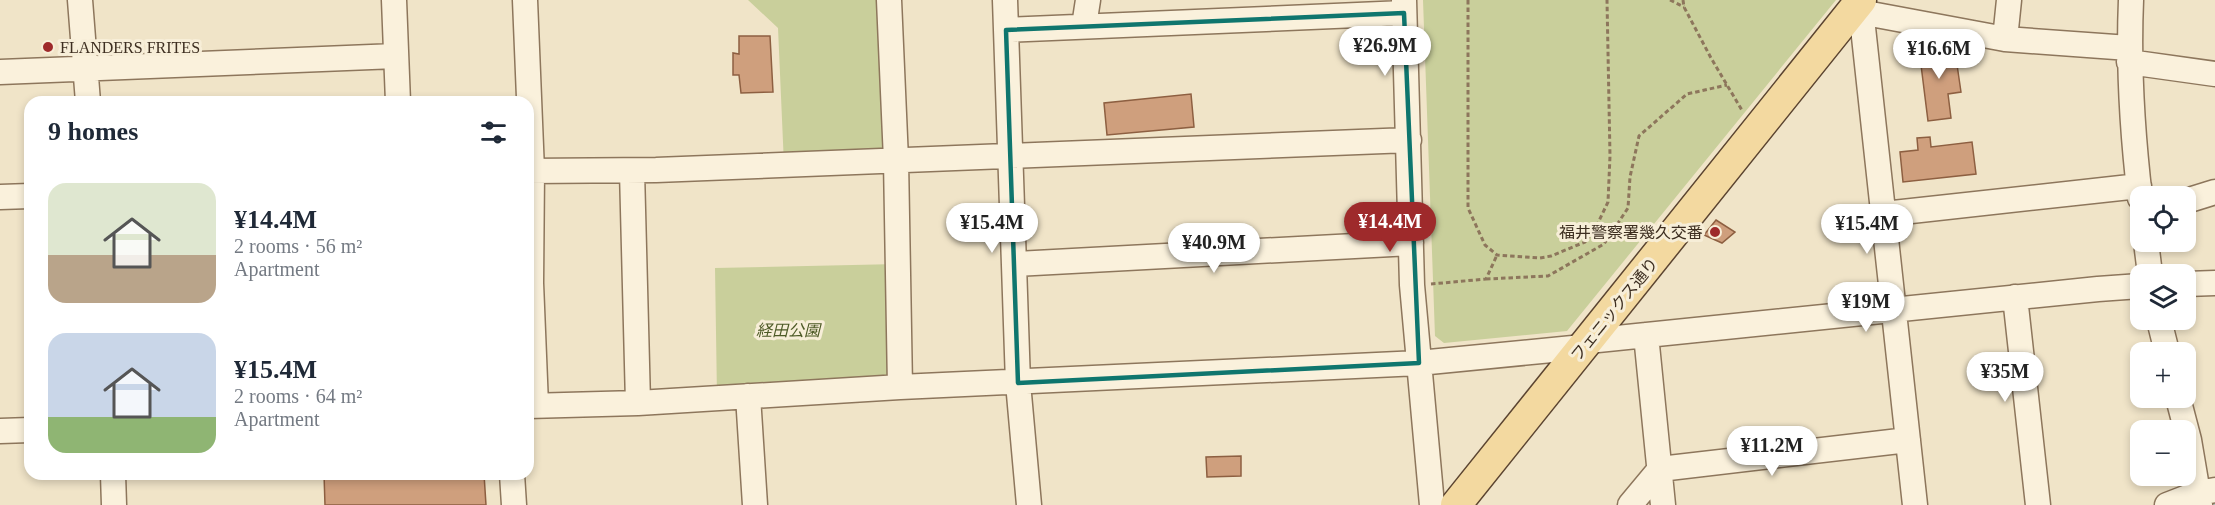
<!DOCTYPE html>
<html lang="en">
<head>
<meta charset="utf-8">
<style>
  body { margin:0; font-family:"Times New Roman","Noto Sans JP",serif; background:#f6f6f7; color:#1f2937; height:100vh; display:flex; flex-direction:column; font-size:22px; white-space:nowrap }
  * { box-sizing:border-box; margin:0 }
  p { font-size:20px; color:#747a83 }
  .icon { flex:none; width:33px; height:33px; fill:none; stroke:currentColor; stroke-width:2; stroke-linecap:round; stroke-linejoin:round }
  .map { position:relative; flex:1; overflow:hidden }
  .details { position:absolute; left:24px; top:96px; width:510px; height:384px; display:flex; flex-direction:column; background:#fff; border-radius:18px; box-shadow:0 3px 9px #0003 }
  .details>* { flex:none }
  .tools { position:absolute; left:2130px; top:186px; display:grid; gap:12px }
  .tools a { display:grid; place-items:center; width:66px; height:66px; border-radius:12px; background:#fff; box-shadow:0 3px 9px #0003; font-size:30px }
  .price { position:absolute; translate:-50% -51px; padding:0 14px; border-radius:21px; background:#fff; color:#222; font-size:20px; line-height:39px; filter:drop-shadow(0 2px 3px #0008) }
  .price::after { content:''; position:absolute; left:50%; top:36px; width:18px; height:14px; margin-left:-9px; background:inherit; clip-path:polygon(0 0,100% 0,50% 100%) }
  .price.active { background:#9e2a2b; color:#fff }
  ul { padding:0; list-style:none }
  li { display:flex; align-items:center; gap:18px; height:150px; padding:0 24px }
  li span { display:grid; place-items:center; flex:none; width:168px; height:120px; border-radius:18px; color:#555 }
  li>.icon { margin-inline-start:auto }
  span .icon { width:72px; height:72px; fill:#fffc; stroke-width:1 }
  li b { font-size:26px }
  h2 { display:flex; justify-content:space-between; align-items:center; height:72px; padding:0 24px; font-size:26px }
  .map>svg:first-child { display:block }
  .green { fill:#c9cf9b }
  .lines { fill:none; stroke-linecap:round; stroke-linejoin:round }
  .river { stroke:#a9c4bc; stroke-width:30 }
  .building { fill:#cf9f7d; stroke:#8d5f41; stroke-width:1.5 }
  .minor-casing { stroke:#8d765c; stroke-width:27 }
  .major-casing { stroke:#5b4430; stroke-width:33 }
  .path { stroke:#8d765c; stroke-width:3; stroke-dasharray:4.5 3; stroke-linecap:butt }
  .minor { stroke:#faf1dc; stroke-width:24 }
  .major { stroke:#f3d9a0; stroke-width:30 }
  .marked { fill:none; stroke:#0f766e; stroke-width:4.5; stroke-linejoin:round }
  .poi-dot { fill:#9e2a2b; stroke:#f7eed8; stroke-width:2 }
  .labels { text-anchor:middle; stroke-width:6; stroke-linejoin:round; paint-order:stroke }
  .poi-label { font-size:16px; fill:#3d2e20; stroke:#f7eed8; text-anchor:start }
  .street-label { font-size:16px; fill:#3d2e20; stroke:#f7eed8 }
  .park-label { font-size:16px; font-style:italic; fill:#4d5a26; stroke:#f7eed8 }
</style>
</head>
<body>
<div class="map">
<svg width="2215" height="505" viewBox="0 0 2215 505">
  <rect width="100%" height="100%" fill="#f0e4c8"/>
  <path class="green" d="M748,0H889L894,160L784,165L778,28Z
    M1423,0H1836L1567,331L1444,343L1435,336Z
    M898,264L900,387L717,397L715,268Z"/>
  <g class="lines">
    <path class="river" d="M2213,505H2215"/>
  </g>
  <path class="building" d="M739,36H770L773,92L741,93L739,75H733V53L739,54Z
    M1954,44L1961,92L1948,94L1951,118L1928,121L1919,49Z
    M1191,94L1194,127L1107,135L1104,103Z
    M1930,137L1931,147L1972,142L1976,174L1903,182L1900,152L1918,150L1917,138Z
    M1716,220L1735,232L1722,243L1704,235Z
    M1241,456V476L1207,477L1206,457Z
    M324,474H484L486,505H325Z"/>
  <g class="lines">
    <g class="minor-casing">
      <path id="minor" d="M80,0L88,102
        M394,0L398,102
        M525,0L532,171L531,283L536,405
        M889,0L896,160L900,387
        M1005,0L1018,383L1029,505
        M1404,0L1412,285L1432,505
        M1860,0L1915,505
        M2131,0C2128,69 2132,130 2140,198
        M1860,12L2005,39L2129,48
        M1084,26L1088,0
        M1006,30L1404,13
        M2005,39L2009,0
        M2129,62L2215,74
        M0,72L396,56
        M528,171L656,170L1409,140
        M632,171L638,403
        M0,197L30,196
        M2186,201L2215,192
        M1884,214L2139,186
        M2146,242L2150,274
        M1014,264L1411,243
        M2186,284L2215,283
        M2015,297L2038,505
        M2159,320L2167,352
        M1646,335L1663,505
        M1588,341L2098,289L2140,286
        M748,396L755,505
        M2178,398L2189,440L2200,505
        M528,406L638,403L900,387L1419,363L1583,347
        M0,431L30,430
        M113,474L114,505
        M512,474L514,505
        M1630,505L1660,469L1908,440
        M2167,505L2198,493L2215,490"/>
    </g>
    <g class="major-casing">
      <path id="major" d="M1456,505L1861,0"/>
    </g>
    <path class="path" d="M1468,0V208L1485,245L1497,255L1540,258L1551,256L1585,242L1596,227L1608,202L1610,156L1607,0
      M1670,0L1684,7
      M1683,0L1684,7L1711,58L1743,112
      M1486,279L1548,276L1604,244L1628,208L1630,177L1639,136L1687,94L1727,85
      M1431,284L1486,279L1497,255"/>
    <use href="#minor" class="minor"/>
    <use href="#major" class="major"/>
  </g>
  <path class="marked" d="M1404,13L1419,363L1018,383L1006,30Z"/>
  <g class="poi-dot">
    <circle cx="48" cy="47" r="6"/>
    <circle cx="1715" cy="232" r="6"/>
  </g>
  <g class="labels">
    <g class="poi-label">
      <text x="60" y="53">FLANDERS FRITES</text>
      <text x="1703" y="238" text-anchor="end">福井警察署幾久交番</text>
    </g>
    <g class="street-label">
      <text transform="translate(1614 309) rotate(-51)" y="6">フェニックス通り</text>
    </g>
    <g class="park-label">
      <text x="788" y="336">経田公園</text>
    </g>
  </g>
</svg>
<div class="tools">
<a><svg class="icon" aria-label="locate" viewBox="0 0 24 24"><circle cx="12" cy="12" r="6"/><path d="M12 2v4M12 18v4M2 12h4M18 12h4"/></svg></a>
<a><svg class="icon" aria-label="layers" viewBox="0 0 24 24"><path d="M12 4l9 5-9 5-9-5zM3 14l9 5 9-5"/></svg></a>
<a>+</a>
<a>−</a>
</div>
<b class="price" style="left:1385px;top:77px">¥26.9M</b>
<b class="price" style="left:1939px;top:80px">¥16.6M</b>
<b class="price active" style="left:1390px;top:253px">¥14.4M</b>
<b class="price" style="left:992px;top:254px">¥15.4M</b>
<b class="price" style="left:1867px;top:255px">¥15.4M</b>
<b class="price" style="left:1214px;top:274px">¥40.9M</b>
<b class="price" style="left:1866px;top:333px">¥19M</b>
<b class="price" style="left:2005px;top:403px">¥35M</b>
<b class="price" style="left:1772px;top:477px">¥11.2M</b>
<section class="details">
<h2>9 homes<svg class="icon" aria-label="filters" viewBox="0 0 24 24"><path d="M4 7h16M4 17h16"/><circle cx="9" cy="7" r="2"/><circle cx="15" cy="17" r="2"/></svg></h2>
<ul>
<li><span style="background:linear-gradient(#dfe7d0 60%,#b9a48a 0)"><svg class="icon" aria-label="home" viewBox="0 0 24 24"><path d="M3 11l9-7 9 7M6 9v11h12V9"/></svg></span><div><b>¥14.4M</b><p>2 rooms · 56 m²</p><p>Apartment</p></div></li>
<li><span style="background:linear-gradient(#c9d6e8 70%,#8fb573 0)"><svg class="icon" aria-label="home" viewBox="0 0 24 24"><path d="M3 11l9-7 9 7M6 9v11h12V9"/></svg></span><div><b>¥15.4M</b><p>2 rooms · 64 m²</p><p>Apartment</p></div></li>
</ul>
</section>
</div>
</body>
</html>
